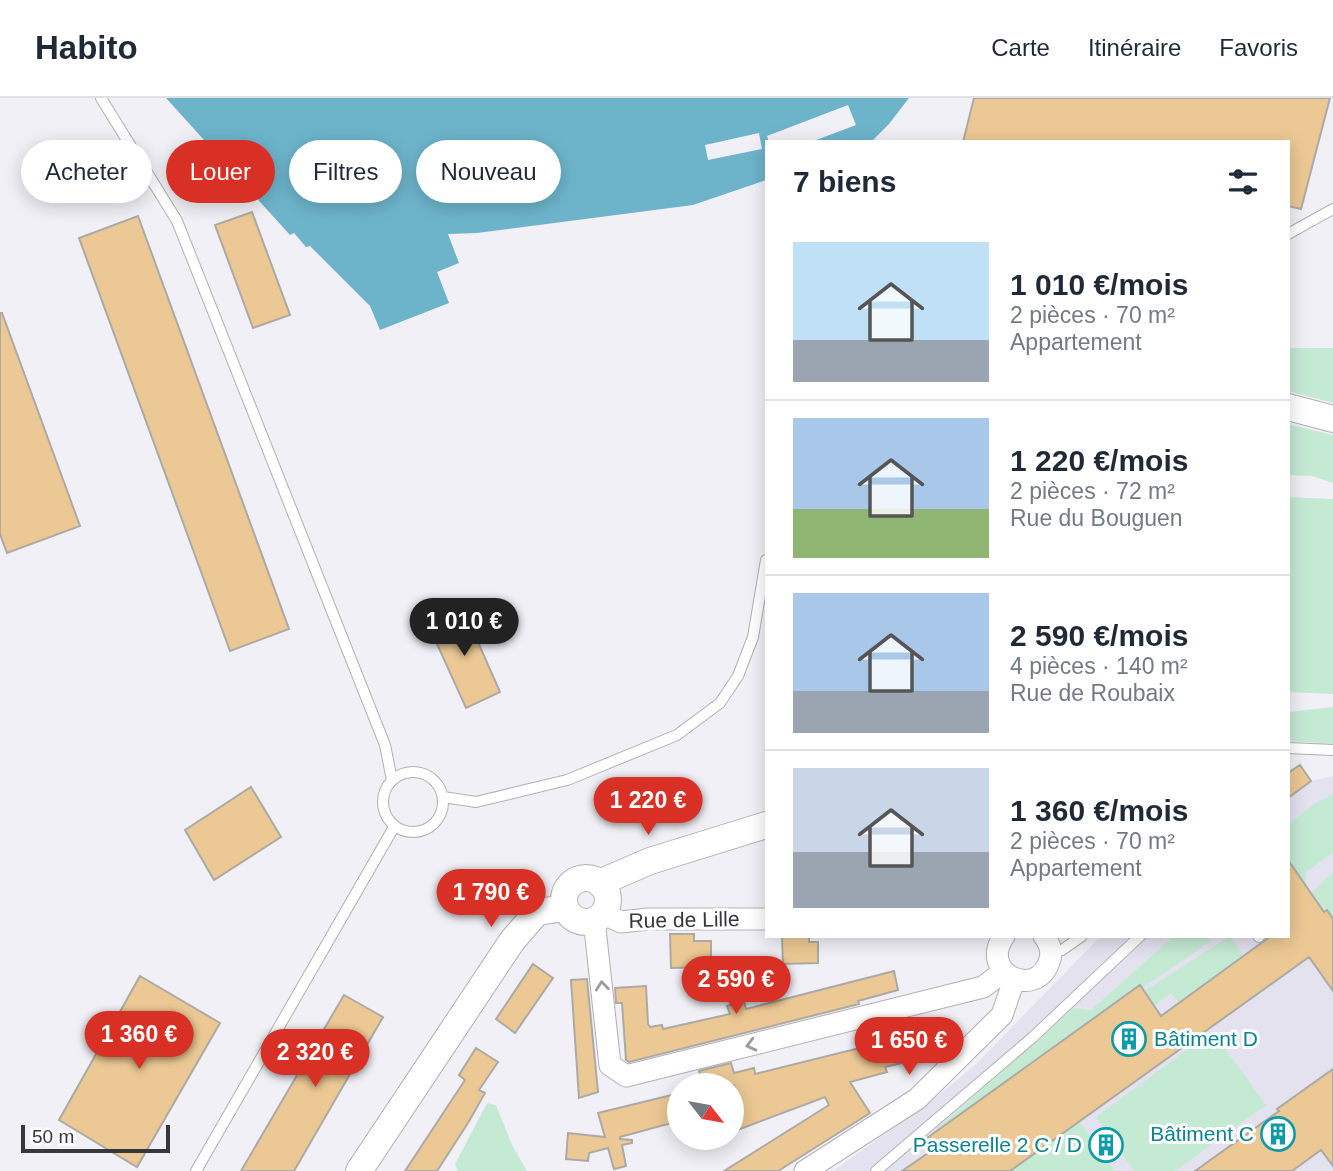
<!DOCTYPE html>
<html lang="fr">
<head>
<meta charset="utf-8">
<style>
  body { margin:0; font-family:Arial,sans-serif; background:#f6f6f7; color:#1f2937; height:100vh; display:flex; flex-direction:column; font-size:26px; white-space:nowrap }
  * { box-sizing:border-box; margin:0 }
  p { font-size:23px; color:#747a83 }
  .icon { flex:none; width:38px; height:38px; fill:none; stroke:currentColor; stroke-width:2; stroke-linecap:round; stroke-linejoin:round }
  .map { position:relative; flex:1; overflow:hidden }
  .details { position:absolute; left:765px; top:42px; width:525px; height:798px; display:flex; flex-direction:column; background:#fff; border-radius:0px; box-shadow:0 4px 18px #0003 }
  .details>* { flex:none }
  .hud { position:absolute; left:21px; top:42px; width:639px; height:63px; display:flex; gap:14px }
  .needle { width:46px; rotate:121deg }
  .controls { position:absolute; left:667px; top:975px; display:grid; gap:14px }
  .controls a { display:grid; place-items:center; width:77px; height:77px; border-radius:50%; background:#fff; box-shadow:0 4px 18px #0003; font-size:35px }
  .scale { position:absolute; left:21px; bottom:18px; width:149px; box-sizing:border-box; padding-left:7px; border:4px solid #38383a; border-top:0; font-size:19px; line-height:24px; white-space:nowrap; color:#38383a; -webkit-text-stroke:5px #fefeff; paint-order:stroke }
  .price { position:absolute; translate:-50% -60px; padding:0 16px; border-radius:24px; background:#d93025; color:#fff; font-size:23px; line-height:46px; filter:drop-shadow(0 2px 4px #0008) }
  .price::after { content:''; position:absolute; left:50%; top:42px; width:21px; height:16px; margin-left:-10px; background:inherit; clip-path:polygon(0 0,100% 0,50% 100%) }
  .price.current { background:#222; color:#fff }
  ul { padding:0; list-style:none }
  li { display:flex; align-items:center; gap:21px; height:175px; padding:0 28px }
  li+li { border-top:2px solid #e0e1e3 }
  li span { display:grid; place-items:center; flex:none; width:196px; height:140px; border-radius:0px; color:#555 }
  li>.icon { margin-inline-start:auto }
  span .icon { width:84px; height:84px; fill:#fffc; stroke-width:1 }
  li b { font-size:30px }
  h2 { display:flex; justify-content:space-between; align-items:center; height:84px; padding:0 28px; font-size:30px }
  .chip { padding:0 24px; border-radius:32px; background:#fff; box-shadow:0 4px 18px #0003; font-size:24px; line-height:63px }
  .chip.current { background:#d93025; color:#fff }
  header { display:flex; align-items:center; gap:42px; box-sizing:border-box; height:98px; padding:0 35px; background:#fff; border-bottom:2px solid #e0e1e3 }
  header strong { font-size:33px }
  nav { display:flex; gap:38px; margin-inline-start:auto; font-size:24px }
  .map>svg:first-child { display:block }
  .built { fill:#e4e2ef }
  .green { fill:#c5ead4 }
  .water { fill:#6db4cb }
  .pier { fill:#f1f0f6 }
  .building { fill:#ecc994; stroke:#adaaa5; stroke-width:2 }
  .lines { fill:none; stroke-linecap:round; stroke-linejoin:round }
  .service-casing { stroke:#b1afb5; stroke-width:12 }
  .minor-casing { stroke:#b1afb5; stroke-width:23 }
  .tertiary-casing { stroke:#b1afb5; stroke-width:28 }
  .service { stroke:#fff; stroke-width:10 }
  .minor { stroke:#fff; stroke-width:21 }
  .tertiary { stroke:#fff; stroke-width:26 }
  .oneway { stroke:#9c9c9c }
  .labels { text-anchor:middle; stroke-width:6; stroke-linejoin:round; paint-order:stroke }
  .street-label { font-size:21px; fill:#38383a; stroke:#fefeff }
  .culture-label { font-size:21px; fill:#0d838f; stroke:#fefeff; text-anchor:end }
</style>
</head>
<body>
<header>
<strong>Habito</strong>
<nav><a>Carte</a><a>Itinéraire</a><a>Favoris</a></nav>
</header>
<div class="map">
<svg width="1333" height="1073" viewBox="0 0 1333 1073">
  <rect width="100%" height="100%" fill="#f1f0f6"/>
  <path class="built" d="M1333,678V1073H833L930,1004L975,967L1101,838H1288V700L1311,683Z"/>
  <path class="green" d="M1288,250H1333V305L1288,293Z
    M1288,326L1333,337V385L1312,378L1288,377Z
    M1288,399L1333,401V596L1288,594Z
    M1333,609V646L1288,643V614Z
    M1333,696V755L1305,775L1306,788L1288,765V726L1316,705Z
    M1333,775V827L1327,812L1324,814L1318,804L1288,811L1312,794Z
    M1174,838H1207L1210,844L1142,890L1139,888L923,1043L1074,910L1091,912Z
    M1230,838L1244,858L1179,905L1171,895L1154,908L1144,893Z
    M1212,933L1266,1007L1175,1073H1134L1096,1019Z
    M487,1005L496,1007L512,1047L527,1073H458L455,1066Z
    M1079,1023L1115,1073H1010Z"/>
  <path class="water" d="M166,0H909L889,26L871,44H766V82L693,107L477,135L448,136L459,165L437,174L449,205L380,232L370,208L310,148L306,149L294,135L290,137Z"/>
  <path class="pier" d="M848,7L856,27L811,44H769L767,38Z
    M759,35L762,51L708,62L705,47Z"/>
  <path class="building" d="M974,0H1330L1301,111L1288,108V44H963Z
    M252,114L290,217L253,230L215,127Z
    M138,118L289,531L230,553L79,140Z
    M0,215H2L80,428L7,455L0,436Z
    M463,510L500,594L466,610L428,526Z
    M1300,667L1311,683L1288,700V675Z
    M251,689L281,739L214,782L185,732Z
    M1288,762L1324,814L1327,812L1333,821V893L1309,859L1010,1073H902L931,1053L923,1043L1140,887L1161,918L1271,838H1288Z
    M670,836H694V843H711V869L671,870Z
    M782,838H809V844H818V865L783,866Z
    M533,866L553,880L515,935L496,921Z
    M894,873L898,892L858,903L859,906L629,964L626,962L622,905H616L615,890L646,888L648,926L650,929L662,927L663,931L730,916L727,908L744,903L746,911Z
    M140,878L220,925L137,1069L59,1022Z
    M587,881L598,994L579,1000L571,882Z
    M344,897L383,919L294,1073H241Z
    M916,936L923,960L885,969L887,974L850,984L870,1015L778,1073H724L829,1007L825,999L732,1034V1015L740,1013L734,987H703L699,973L731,965L734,975L754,970L755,976Z
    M476,950L498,964L479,992L485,995L468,1025L437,1073H405L465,982L459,977Z
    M1333,971V1068L1321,1052L1292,1073H1195L1279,1013L1277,1011Z
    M676,996L679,1007V1023L620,1039V1041L632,1042V1045L622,1047L626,1068L614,1071L608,1050L589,1055L588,1063L566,1061L568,1035L605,1039L598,1015Z"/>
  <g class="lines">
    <g class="service-casing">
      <path id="service" d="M101,0L177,123L385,647L392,682
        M1288,136L1333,111
        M1288,650L1333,652
        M383 704a30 30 0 1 1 60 0a30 30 0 1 1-60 0Z
        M443,699L476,704L567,682L677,637L720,605L738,578L753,539L766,462
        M1258,838L1259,839
        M1051,855L1062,852L1082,838
        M196,1073L394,729
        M876,1073L1033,939L1140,838"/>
    </g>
    <g class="minor-casing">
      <path id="minor" d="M603,815L621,824L648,821H766
        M594,822L610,967L626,978L983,889L1003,874
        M1004,838C978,875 1036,902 1049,864C1053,855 1050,846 1044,838
        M805,1073L917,1001L1002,917L1014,882"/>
    </g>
    <g class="tertiary-casing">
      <path id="tertiary" d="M1288,309L1333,321
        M564 802a22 22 0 1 1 44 0a22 22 0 1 1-44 0Z
        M599,785L650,763L766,727
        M359,1073L512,843L537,814L565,810"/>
    </g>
    <use href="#service" class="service"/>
    <use href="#minor" class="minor"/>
    <use href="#tertiary" class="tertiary"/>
  </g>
  <defs><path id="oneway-chevron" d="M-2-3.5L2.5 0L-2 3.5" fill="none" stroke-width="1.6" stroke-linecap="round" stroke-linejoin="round" transform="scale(1.75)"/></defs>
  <g class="oneway">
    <use href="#oneway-chevron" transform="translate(602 888) rotate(-96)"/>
    <use href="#oneway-chevron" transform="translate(751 947) rotate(166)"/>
  </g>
  <defs>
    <g id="building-ring" transform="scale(1.75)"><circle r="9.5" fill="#fefeff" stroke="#0f9aa8" stroke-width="1.5"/><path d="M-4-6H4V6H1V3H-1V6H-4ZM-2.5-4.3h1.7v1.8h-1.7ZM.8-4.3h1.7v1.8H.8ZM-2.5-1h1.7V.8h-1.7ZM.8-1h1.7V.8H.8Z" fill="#0f9aa8"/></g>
  </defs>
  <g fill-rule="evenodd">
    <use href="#building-ring" x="1129" y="941"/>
    <use href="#building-ring" x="1278" y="1036"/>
    <use href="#building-ring" x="1106" y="1047"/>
  </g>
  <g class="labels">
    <g class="street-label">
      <text transform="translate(684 822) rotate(-1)" y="7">Rue de Lille</text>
    </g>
    <g class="culture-label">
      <text x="1154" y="948" text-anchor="start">Bâtiment D</text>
      <text x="1254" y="1043">Bâtiment C</text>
      <text x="1082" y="1054">Passerelle 2 C / D</text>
    </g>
  </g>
</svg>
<div class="controls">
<a><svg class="needle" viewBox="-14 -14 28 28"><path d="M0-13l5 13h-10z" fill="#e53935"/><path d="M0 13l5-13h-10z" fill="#747a83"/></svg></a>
</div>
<div class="scale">50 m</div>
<b class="price current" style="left:464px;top:560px">1 010 €</b>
<b class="price" style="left:648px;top:739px">1 220 €</b>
<b class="price" style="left:491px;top:831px">1 790 €</b>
<b class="price" style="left:736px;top:918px">2 590 €</b>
<b class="price" style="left:139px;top:973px">1 360 €</b>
<b class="price" style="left:909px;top:979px">1 650 €</b>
<b class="price" style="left:315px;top:991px">2 320 €</b>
<div class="hud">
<a class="chip">Acheter</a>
<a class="chip current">Louer</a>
<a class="chip">Filtres</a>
<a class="chip">Nouveau</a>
</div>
<section class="details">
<h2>7 biens<svg class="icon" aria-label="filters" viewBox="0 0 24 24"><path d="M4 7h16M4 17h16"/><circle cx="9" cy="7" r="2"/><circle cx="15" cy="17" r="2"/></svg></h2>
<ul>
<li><span style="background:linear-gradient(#bfe0f5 70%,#9aa5b1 0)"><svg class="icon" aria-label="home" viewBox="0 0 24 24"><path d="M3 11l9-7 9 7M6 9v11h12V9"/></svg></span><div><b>1 010 €/mois</b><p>2 pièces · 70 m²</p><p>Appartement</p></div></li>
<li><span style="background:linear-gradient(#a9c7e8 65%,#8fb573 0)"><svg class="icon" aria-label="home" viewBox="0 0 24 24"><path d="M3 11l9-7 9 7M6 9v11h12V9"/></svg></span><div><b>1 220 €/mois</b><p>2 pièces · 72 m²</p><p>Rue du Bouguen</p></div></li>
<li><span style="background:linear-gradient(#a9c7e8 70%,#9aa5b1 0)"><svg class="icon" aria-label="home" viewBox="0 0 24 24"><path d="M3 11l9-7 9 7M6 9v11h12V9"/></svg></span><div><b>2 590 €/mois</b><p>4 pièces · 140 m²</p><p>Rue de Roubaix</p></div></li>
<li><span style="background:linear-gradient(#c9d6e8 60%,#9aa5b1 0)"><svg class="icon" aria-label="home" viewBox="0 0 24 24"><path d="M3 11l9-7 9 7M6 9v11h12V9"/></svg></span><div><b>1 360 €/mois</b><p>2 pièces · 70 m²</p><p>Appartement</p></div></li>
</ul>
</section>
</div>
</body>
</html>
